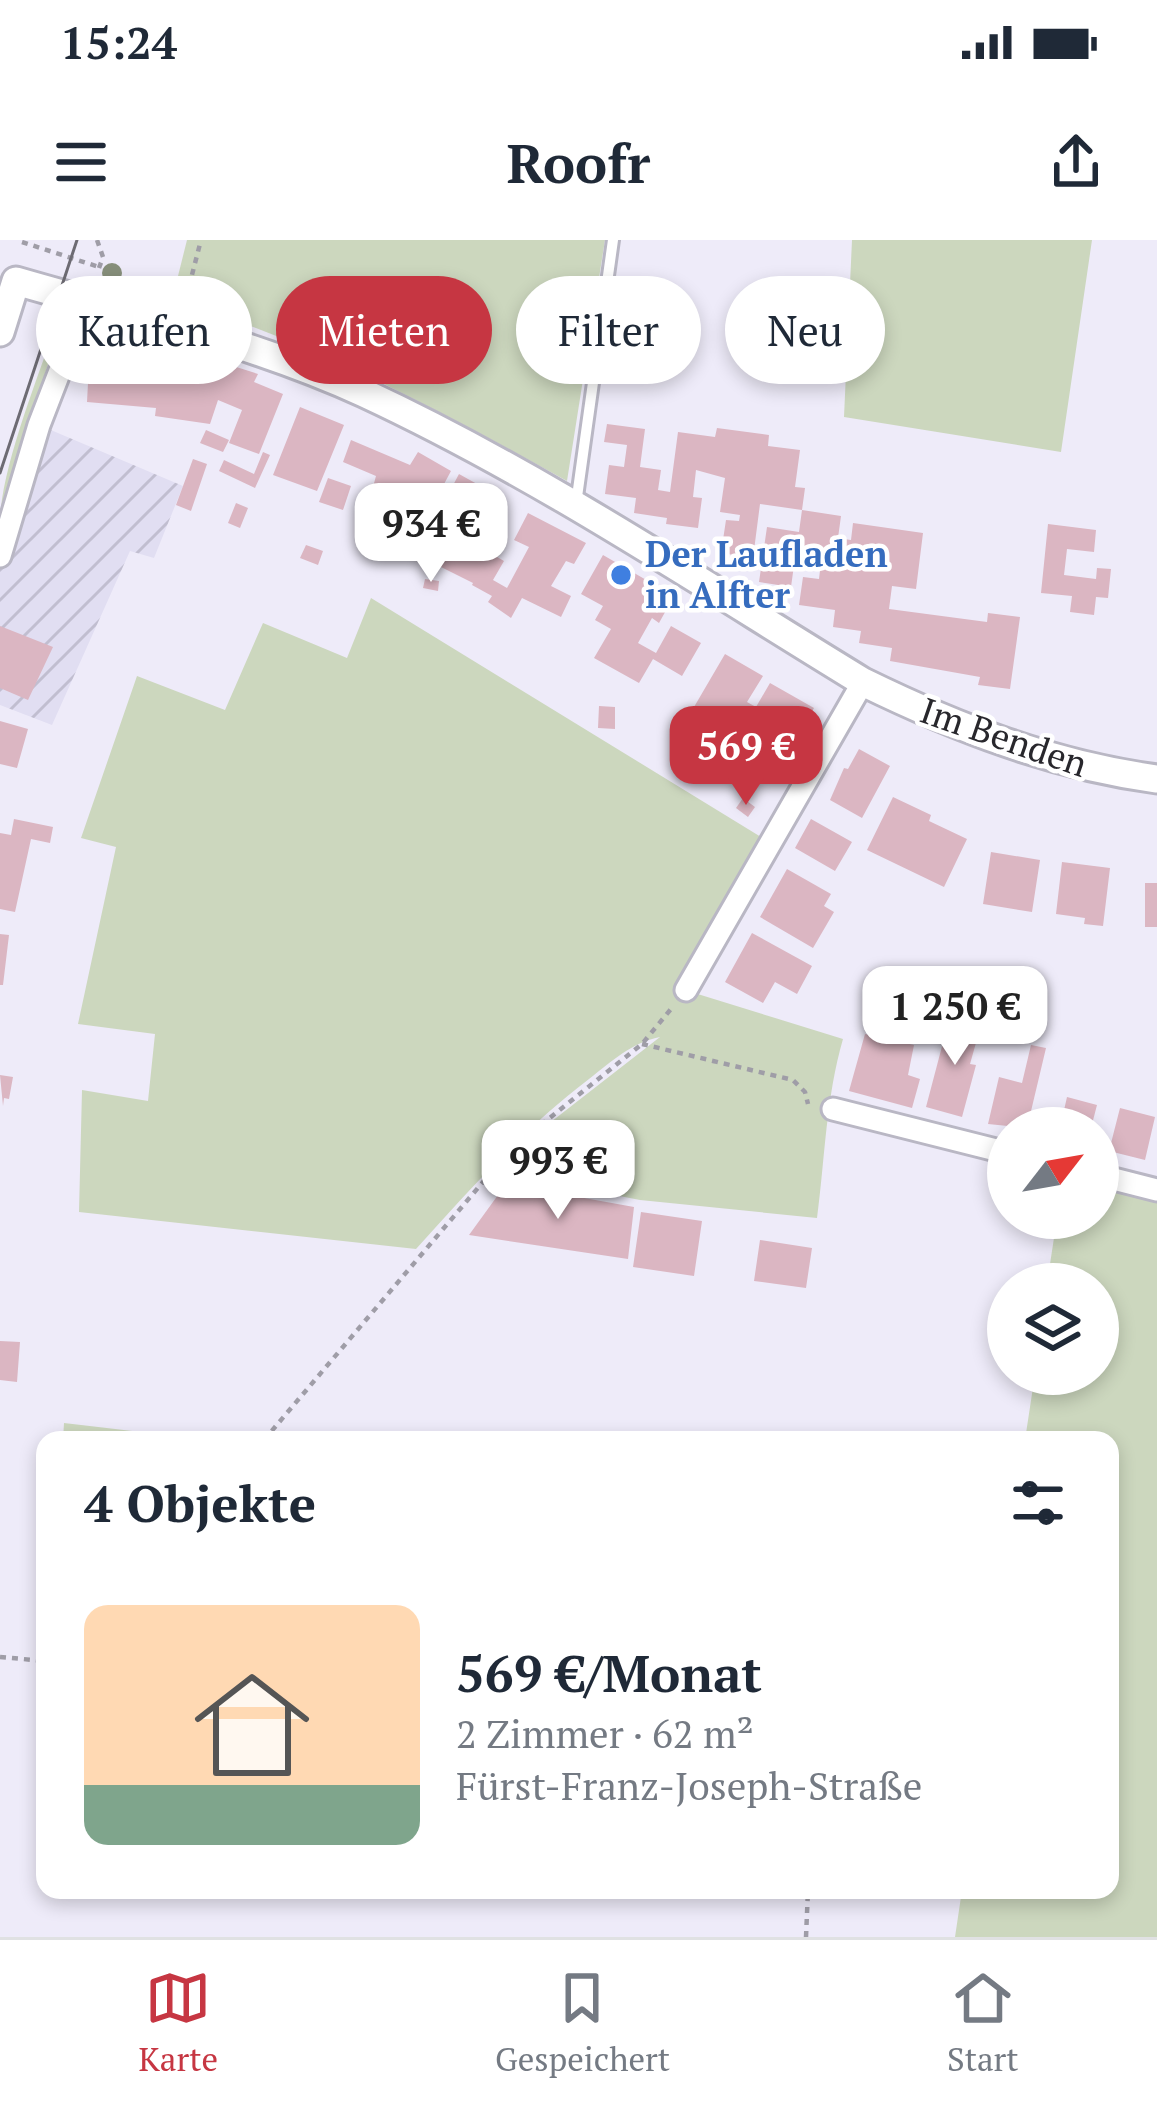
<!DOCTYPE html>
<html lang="de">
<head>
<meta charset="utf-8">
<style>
  body { margin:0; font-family:"PT Serif",serif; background:#f6f6f7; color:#1f2937; height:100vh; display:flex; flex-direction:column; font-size:45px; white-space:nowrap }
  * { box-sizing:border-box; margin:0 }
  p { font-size:39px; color:#747a83 }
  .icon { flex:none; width:66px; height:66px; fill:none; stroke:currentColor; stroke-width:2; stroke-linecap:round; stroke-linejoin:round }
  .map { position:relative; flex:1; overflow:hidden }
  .sheet { position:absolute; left:36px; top:1191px; width:1083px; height:468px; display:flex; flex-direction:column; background:#fff; border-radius:24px; box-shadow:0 6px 18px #0003 }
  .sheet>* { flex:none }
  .banner { position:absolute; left:36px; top:36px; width:1086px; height:108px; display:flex; gap:24px }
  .needle { width:78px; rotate:59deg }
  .controls { position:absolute; left:987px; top:867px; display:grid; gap:24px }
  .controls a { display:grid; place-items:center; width:132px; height:132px; border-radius:50%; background:#fff; box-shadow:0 6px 18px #0003; font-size:60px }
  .price { position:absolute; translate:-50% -102px; padding:0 27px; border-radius:24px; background:#fff; color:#222; font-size:39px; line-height:78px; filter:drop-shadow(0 3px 6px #0008) }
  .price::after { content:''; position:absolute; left:50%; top:72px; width:36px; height:27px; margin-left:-18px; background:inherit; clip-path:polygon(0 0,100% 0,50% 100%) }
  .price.on { background:#c63642; color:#fff }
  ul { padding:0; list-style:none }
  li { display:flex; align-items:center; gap:36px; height:300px; padding:0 48px }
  li span { display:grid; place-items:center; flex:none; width:336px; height:240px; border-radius:24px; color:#555 }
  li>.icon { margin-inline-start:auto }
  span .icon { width:144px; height:144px; fill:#fffc; stroke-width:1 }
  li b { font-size:51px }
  h2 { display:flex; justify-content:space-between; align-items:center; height:144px; padding:0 48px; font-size:51px }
  .pill { padding:0 42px; border-radius:54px; background:#fff; box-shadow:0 6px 18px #0003; font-size:42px; line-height:108px }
  .pill.on { background:#c63642; color:#fff }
  .status { display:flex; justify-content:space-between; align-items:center; height:84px; padding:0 60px; background:#fff; direction:ltr }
  .status svg { height:33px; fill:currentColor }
  header { display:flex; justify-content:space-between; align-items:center; height:156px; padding:0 48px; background:#fff; font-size:54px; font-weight:700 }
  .menu { display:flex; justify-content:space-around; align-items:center; height:168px; border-top:3px solid #e0e1e3; background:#fff; font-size:33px; color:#747a83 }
  .menu a { display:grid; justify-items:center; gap:6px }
  .menu .on { color:#c63642 }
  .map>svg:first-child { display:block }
  .industrial { fill:url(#industrial-furrows) }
  .grass { fill:#ccd7be }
  .building { fill:#dbb6c2 }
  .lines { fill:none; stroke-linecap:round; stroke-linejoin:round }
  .service-casing { stroke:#b9b7c4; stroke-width:16 }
  .minor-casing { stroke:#b9b7c4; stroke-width:27 }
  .tertiary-casing { stroke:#b9b7c4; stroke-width:33 }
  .path { stroke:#9f9da7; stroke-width:4.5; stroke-dasharray:6 6; stroke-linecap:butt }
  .service { stroke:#fff; stroke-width:10 }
  .minor { stroke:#fff; stroke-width:21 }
  .tertiary { stroke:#fff; stroke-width:27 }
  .tram { stroke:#6d6b73; stroke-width:3 }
  .tree { fill:#878f7b }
  .shop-dot { fill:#3f7fe0; stroke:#fff; stroke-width:4.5 }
  .labels { text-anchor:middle; stroke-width:9; stroke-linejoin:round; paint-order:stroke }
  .shop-label { font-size:36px; font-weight:bold; fill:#366cbe; stroke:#fff; text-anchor:start }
  .street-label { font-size:36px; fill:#28272c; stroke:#fff }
</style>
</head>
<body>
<div class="status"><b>15:24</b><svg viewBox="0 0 49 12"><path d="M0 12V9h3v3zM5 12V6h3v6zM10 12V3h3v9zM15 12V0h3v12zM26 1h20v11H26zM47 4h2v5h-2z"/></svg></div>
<header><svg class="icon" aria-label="menu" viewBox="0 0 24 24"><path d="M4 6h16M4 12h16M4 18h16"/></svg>Roofr<svg class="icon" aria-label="share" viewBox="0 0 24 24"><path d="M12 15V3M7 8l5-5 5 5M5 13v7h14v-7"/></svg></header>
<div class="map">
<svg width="1157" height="1697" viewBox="0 0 1157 1697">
  <defs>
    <pattern id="industrial-furrows" width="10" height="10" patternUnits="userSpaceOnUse" patternTransform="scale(3)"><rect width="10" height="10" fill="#e1def2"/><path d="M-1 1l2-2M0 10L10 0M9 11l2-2" fill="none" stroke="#c1bed0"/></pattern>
  </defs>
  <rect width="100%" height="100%" fill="#eeebf9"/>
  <path class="industrial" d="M39,185L183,246L154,318L130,311L52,485L0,465V316Z"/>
  <path class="grass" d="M187,0H605L567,241C439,171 314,101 172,60Z
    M852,0H1092L1061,212L844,177Z
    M56,84H60L0,284C0,230 38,138 56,84Z
    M371,358L761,597L675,747L843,799C826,857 825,918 817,978L640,960L497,932L538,892L660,797C631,803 612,821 589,839C523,889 471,948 416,1009L79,972L82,850L148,861L155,794L78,784L116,607L81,598L137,436L225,470L263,383L347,418Z
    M1098,946L1157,961V1697H955L962,1650H1110V1200H1025L1035,1134H1098V1044H1047L1057,978H1098Z
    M64,1183L209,1200H63Z"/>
  <path class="building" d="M90,105L167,111L166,120L230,125L258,134L254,142L283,154L259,214L229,203L242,170L218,160L210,184L155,176L156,168L87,162Z
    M300,167L344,185L317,251L273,235Z
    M607,184L645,189L640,227L661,230L658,250L670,252L678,192L715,197L717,188L769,195L768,206L800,210L795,247L805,248L802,270L760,264L753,318L721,313L726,280L739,281L740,275L720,272L725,238L696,230L693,257L702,258L698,288L666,284L667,278L634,273L636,258L605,254L609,225L624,227L627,205L604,202Z
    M206,190L229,200L223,212L200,203Z
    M351,200L410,225L418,212L451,231L436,259L428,255L420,274L434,281L459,234L504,259L490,288L476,281L466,299L504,321L493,340L507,348L529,307L514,300L528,273L586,303L574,324L566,321L551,346L571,356L561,377L522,358L511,378L488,362L492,356L472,345L473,343L375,294L376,287L367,284L372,268L360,264L364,253L371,254L376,236L343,222Z
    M263,212L270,215L255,248L219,231L224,220L254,234Z
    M193,219L207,224L191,271L176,265Z
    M328,238L351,246L343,270L319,262Z
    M236,263L248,268L240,288L228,283Z
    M802,270L841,276L838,298L851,300L853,283L923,293L916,349L892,346L889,369L987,382L988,373L1020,377L1010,449L978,445L980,437L890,421L892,408L859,403L861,391L833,387L835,370L799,365L803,337L819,339L821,322L795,318L791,347L759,342L767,287L799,292Z
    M1048,284L1096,290L1094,312L1067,309L1064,335L1096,339L1097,328L1111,329L1108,358L1096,357L1094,375L1070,372L1072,356L1041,353Z
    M306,305L323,311L318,325L300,318Z
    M603,315L674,356L659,383L652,378L638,403L656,413L671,386L701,403L682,436L653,419L639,443L594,418L611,389L595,380L603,366L581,354Z
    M425,339L439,341L438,351L423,348Z
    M0,386L53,407L28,460L0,448Z
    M725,414L763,436L747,462L756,467L770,443L814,468L787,515L742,492L730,508L720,502L729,486L694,467Z
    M599,466L615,467V489L598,488Z
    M0,481L28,489L17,528L0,524Z
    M859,509L890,526L862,578L830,560L844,528L848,529Z
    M893,557L931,575L929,581L967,599L944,647L867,610Z
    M743,558L755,567L748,577L736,568Z
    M14,579L53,587L50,603L31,599L15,672L0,669V593L11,595Z
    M811,579L852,602L835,631L795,608Z
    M991,612L1040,620L1032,672L983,664Z
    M1062,622L1110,628L1103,686L1084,684L1085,678L1056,674Z
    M787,629L831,654L824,666L834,672L813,708L760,677Z
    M1145,643H1157V687H1145Z
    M752,693L812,726L797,754L775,742L763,763L725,742Z
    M0,694L9,695L3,745H0Z
    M950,776L981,785L970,824L976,825L962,877L926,867Z
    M865,794L914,805L908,835L920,839L912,868L849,851Z
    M1031,805L1046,808L1027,888L988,884L999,837L1022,843Z
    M0,835L13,837L9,859L4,858L3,866Z
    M1067,857L1097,865L1091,888H1060Z
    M1120,868L1155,877L1145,920L1109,911Z
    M506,944L634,967L628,1019L469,995Z
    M641,972L702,981L694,1036L633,1027Z
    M760,1000L812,1008L806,1048L754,1041Z
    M0,1101L20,1102L17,1142L0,1140Z"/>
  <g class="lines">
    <g class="service-casing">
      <path id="service" d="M576,264L613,0"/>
    </g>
    <g class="minor-casing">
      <path id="minor" d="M0,316L39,185L87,61
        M686,750L863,442
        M833,869L1008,913
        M1098,935L1157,950"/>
    </g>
    <g class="tertiary-casing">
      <path id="tertiary" d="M0,92L16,41C133,75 253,102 364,153C538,234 699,342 863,442C957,488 1053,525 1157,539"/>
    </g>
    <path class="path" d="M97,0L103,17L99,28
      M22,2L99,27
      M186,58L201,0
      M642,804L793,840L805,852L808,864
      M264,1200L511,909L642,804L671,769
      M0,1417L45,1421
      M806,1697L808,1650"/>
    <use href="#service" class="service"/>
    <use href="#minor" class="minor"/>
    <use href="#tertiary" class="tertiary"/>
    <path class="tram" d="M0,233L77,0"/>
  </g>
  <g class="tree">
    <circle cx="112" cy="33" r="10"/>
    <circle cx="156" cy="52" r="10"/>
  </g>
  <circle class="shop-dot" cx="621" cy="335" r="12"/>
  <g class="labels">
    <g class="shop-label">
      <text x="645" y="327">Der Laufladen<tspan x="645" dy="41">in Alfter</tspan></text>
    </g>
    <g class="street-label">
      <text transform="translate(1004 497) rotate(19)" y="13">Im Benden</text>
    </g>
  </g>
</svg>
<div class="controls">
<a><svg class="needle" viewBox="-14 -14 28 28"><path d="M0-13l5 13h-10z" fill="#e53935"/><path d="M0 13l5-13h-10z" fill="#747a83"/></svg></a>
<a><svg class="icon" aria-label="layers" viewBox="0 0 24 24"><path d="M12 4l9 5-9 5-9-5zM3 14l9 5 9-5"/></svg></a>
</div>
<b class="price" style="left:431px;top:345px">934 €</b>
<b class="price on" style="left:746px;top:568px">569 €</b>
<b class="price" style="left:955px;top:828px">1 250 €</b>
<b class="price" style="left:558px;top:982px">993 €</b>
<div class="banner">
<a class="pill">Kaufen</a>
<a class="pill on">Mieten</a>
<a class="pill">Filter</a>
<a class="pill">Neu</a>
</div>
<section class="sheet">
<h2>4 Objekte<svg class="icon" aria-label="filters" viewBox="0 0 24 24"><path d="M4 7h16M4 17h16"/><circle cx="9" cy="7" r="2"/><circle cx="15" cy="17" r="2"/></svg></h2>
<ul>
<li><span style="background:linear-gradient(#ffd9b3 75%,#7fa58c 0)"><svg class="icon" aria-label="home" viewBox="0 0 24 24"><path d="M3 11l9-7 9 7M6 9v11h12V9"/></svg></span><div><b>569 €/Monat</b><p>2 Zimmer · 62 m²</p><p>Fürst-Franz-Joseph-Straße</p></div></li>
</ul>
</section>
</div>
<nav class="menu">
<a class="on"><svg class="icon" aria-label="map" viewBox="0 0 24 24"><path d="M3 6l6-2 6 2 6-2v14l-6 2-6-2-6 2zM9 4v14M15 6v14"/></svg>Karte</a>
<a><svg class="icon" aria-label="saved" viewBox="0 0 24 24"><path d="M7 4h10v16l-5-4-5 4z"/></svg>Gespeichert</a>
<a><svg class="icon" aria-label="home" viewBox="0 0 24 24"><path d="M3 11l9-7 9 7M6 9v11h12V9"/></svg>Start</a>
</nav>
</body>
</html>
